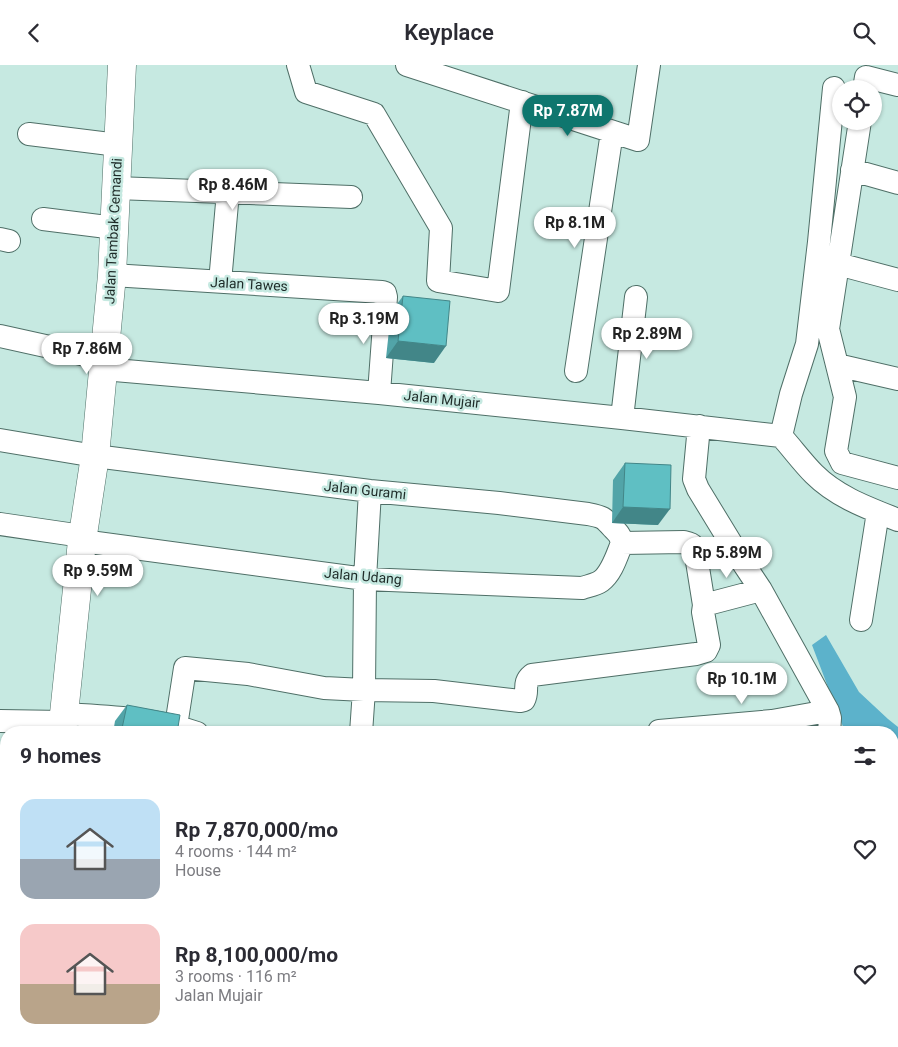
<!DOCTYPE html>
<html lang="en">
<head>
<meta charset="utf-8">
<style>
  body { margin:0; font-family:Roboto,sans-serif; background:#f2f2f3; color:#2b2b33; height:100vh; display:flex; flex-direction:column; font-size:19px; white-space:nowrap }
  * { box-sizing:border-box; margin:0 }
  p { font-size:16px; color:#7c7c81 }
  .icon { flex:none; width:28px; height:28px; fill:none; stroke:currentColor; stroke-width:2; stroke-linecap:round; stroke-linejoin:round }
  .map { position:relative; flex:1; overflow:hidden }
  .details { position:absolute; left:0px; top:661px; width:899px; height:321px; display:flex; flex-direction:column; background:#fff; border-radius:20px 20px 0 0; box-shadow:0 1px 4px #0004 }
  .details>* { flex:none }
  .controls { position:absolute; left:832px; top:15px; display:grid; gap:10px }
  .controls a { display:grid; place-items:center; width:50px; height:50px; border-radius:50%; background:#fff; box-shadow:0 1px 4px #0004; font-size:25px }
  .price { position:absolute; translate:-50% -42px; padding:0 11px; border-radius:18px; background:#fff; color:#222; font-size:16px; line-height:32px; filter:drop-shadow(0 1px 2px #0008) }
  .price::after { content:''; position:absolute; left:50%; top:30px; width:15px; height:11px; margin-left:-8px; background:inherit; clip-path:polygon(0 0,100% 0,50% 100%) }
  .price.on { background:#0f766e; color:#fff }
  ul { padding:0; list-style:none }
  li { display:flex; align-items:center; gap:15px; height:125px; padding:0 20px }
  li span { display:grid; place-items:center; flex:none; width:140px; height:100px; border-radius:15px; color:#555 }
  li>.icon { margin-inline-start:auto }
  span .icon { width:60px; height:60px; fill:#fffc; stroke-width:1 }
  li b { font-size:21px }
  h2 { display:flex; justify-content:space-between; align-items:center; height:60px; padding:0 20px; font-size:21px }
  header { display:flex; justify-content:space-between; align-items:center; height:65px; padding:0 20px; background:#fff; font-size:22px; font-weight:600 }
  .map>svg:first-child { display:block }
  .water { fill:#5cb2cb }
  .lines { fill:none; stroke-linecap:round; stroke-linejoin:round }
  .street-casing { stroke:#4f6f67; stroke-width:24 }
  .secondary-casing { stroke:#4f6f67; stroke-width:29 }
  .street { stroke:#fff; stroke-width:22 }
  .secondary { stroke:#fff; stroke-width:28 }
  .wall { fill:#52a4a8 }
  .shaded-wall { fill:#428688 }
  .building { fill:#5fbfc3; stroke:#428688 }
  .labels { text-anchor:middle; stroke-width:5; stroke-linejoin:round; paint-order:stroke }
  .street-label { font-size:14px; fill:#1e2b28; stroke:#c6e9e1 }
</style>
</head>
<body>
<header><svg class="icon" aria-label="back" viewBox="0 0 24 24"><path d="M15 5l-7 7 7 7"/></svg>Keyplace<svg class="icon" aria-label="search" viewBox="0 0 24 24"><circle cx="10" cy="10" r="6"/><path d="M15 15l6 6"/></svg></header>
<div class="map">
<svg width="898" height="982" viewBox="0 0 898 982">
  <rect width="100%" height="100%" fill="#c6e9e1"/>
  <path class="water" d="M826,570L859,627L888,654L898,662V703L893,695L892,668L845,667L812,580Z"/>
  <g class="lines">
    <g class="street-casing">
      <path id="street" d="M298,0L306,27L374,49L441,163L438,216L498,226L522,37
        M407,0L638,75L649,0
        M864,24L866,12L898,20
        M860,56L828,264L845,332L836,386L842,398L898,413
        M29,69L118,80
        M852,105L898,118
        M116,123L351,132
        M43,154L115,163
        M0,174L9,176
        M838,199L898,215
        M112,210L382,227L385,228L386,232L379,328
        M220,217L228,127
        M0,271L104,294
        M837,300L898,314
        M103,304L379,328L622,353L781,371
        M576,306L612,67
        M622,353L636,232
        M699,361L694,414L698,424L745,501L761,525L828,646L830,653L829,668
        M781,371L791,329L807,279L819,177L834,23
        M781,371C792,383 802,397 814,409C837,432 868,443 898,455
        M0,375L95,391L370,426L499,438L588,449C603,452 603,452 613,463C619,469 620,470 622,478
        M0,459L82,471
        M82,476L365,514L582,523C588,521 595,520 601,516C612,508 617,490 622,478
        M704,540L761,525
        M861,555L878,447
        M64,649C109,652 154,653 197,668
        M0,656L63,657
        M176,661L185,603L248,609L324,623L364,625L434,626L520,636L524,635C529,626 522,618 532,610L696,589L706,586L709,580L703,547L704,540L695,484C693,479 689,478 684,477L622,478
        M659,666L772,656L828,646
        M361,668L364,625L365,514L370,426
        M892,738L895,739
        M0,746L6,748
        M0,855L6,856
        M286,982L287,976"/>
    </g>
    <g class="secondary-casing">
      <path id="secondary" d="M62,668L82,476L95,391L112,210L122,0
        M28,982V976"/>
    </g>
    <use href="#street" class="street"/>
    <use href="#secondary" class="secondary"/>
  </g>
  <path class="wall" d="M403,231L434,298L386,293L391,247Z
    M625,398L658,460L612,458L613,415Z
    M127,640L177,668H113L115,656Z"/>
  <path class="shaded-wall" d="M398,276L446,281L434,298L386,293Z
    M623,442L670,444L658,460L612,458Z"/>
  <path class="building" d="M403,231L450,236L446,281L398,276Z
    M625,398L671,400L670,444L623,442Z
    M127,640L180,650L177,668H121Z"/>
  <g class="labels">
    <g class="street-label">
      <text transform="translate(113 166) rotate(-87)" y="5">Jalan Tambak Cemandi</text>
      <text transform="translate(249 219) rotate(3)" y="5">Jalan Tawes</text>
      <text transform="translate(442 334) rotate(6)" y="5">Jalan Mujair</text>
      <text transform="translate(365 425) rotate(6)" y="5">Jalan Gurami</text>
      <text transform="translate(363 511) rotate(5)" y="5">Jalan Udang</text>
    </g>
  </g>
</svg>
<div class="controls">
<a><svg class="icon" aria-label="locate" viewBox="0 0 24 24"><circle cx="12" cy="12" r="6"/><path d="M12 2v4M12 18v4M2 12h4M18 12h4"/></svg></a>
</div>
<b class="price on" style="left:568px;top:72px">Rp 7.87M</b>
<b class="price" style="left:233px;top:146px">Rp 8.46M</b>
<b class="price" style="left:575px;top:184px">Rp 8.1M</b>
<b class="price" style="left:364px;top:280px">Rp 3.19M</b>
<b class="price" style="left:647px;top:295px">Rp 2.89M</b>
<b class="price" style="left:87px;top:310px">Rp 7.86M</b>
<b class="price" style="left:727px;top:514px">Rp 5.89M</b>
<b class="price" style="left:98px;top:532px">Rp 9.59M</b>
<b class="price" style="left:742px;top:640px">Rp 10.1M</b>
<section class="details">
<h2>9 homes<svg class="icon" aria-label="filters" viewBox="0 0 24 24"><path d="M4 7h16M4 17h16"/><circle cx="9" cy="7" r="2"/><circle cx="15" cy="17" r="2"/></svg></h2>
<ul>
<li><span style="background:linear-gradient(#bfe0f5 60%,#9aa5b1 0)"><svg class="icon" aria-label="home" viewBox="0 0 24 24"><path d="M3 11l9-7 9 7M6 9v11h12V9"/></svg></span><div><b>Rp 7,870,000/mo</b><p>4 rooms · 144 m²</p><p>House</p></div><svg class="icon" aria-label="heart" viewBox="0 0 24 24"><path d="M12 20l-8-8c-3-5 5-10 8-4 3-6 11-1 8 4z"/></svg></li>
<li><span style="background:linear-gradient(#f6c9c9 60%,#b9a48a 0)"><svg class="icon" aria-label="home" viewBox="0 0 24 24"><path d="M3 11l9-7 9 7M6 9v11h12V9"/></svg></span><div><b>Rp 8,100,000/mo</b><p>3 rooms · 116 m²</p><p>Jalan Mujair</p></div><svg class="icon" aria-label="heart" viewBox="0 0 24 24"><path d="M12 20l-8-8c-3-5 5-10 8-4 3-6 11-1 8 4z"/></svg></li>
</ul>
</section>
</div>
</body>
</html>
